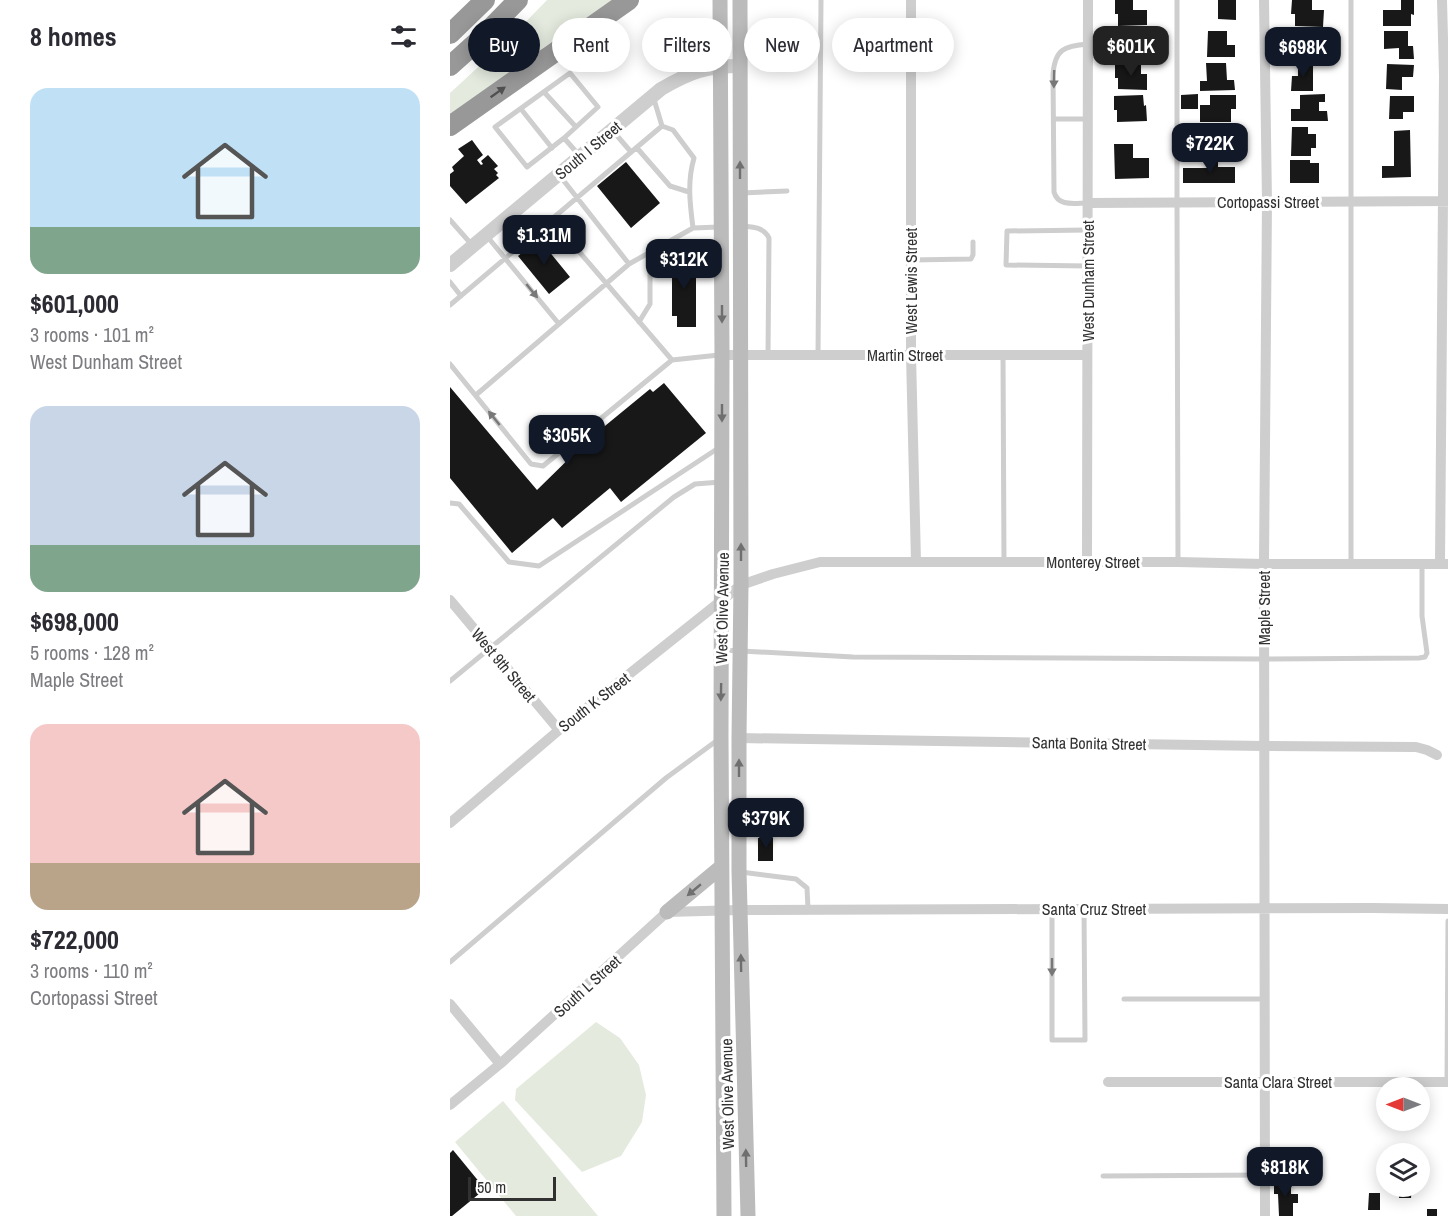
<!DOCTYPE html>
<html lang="en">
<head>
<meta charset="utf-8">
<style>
  body { margin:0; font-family:"Archivo Narrow",sans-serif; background:#f2f2f3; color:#2b2b33; height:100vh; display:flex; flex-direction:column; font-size:22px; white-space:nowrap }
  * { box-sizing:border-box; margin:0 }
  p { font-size:20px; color:#7c7c81 }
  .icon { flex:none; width:33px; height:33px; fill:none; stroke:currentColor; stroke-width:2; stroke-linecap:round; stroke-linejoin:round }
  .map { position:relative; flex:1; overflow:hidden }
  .side { display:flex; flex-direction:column; background:#fff; width:450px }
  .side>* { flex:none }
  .guide { position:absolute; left:18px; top:18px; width:570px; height:54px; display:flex; gap:12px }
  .needle { width:39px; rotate:270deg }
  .buttons { position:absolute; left:926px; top:1077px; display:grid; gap:12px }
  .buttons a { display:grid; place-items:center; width:54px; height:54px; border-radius:50%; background:#fff; box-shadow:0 3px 15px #0003; font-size:30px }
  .scale { position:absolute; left:18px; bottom:15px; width:88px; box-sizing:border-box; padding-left:6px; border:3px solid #313131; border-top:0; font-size:16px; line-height:21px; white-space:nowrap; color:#313131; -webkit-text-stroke:4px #fff; paint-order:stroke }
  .price { position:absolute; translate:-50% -51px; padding:0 14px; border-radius:12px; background:#111827; color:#fff; font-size:20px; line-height:39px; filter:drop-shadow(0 2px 3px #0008) }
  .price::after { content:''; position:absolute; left:50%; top:36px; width:18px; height:14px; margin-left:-9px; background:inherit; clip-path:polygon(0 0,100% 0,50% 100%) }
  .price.current { background:#222; color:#fff }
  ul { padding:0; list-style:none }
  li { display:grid; align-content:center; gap:12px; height:318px; padding:0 30px }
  li span { display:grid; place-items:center; height:186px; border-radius:18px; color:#555 }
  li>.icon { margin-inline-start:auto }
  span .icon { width:108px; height:108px; fill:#fffc; stroke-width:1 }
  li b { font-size:26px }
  h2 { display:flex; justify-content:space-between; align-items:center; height:72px; padding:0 30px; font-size:26px }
  .chip { padding:0 21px; border-radius:27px; background:#fff; box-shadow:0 3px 15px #0003; font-size:21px; line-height:54px }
  .chip.current { background:#111827; color:#fff }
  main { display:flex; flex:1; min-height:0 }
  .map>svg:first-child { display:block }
  .green { fill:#e4eade }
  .building { fill:#181818 }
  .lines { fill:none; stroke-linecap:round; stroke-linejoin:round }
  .service { stroke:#cecece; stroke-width:5 }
  .minor { stroke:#cecece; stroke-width:10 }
  .tertiary { stroke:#cecece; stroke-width:14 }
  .secondary { stroke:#bbb; stroke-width:15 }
  .motorway { stroke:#989898; stroke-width:20 }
  .oneway { fill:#787878 }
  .oneway2 { fill:#505050 }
  .oneway3 { fill:#6f6f6f }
  .labels { text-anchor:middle; stroke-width:6; stroke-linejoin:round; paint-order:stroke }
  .street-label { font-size:16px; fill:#313131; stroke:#fff }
</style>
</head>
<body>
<main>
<section class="side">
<h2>8 homes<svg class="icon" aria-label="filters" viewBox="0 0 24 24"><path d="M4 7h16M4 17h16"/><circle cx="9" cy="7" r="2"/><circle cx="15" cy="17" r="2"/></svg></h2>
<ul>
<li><span style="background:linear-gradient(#bfe0f5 75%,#7fa58c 0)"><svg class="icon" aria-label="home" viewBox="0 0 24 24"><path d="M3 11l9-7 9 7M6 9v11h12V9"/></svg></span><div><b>$601,000</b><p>3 rooms · 101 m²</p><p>West Dunham Street</p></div></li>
<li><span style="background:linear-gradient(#c9d6e8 75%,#7fa58c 0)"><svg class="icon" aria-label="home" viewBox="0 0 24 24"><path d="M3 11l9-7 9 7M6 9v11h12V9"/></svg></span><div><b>$698,000</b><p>5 rooms · 128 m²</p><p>Maple Street</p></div></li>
<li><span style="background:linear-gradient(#f6c9c9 75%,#b9a48a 0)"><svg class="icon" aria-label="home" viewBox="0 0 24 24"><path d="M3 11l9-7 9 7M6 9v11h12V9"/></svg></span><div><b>$722,000</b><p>3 rooms · 110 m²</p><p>Cortopassi Street</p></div></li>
</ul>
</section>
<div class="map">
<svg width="998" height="1216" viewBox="0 0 998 1216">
  <rect width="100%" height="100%" fill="#fff"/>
  <path class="green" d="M97,0H171L135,26L113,34L93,48L86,59L0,120V93L64,34Z
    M146,1022L170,1038L189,1065L196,1095L192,1122L171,1156L132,1172L65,1100L66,1089Z
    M53,1101L148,1216H66L5,1142Z"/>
  <path class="building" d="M665,0H683V10H697V25L668,26V14H665Z
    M768,0H786V20L768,19Z
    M842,0H862V10H874L873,27L845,26V14H841Z
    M951,0H964V15L961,14V26H933V10H951Z
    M758,31H777V45H785V57H757Z
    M842,31H856V39H866V59L843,60Z
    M934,31H958V46H963L964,59H949V48L934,49Z
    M665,32H678V37H685V43L697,42V57H668V45H665Z
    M665,63L691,64V74H697V90L668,89V78H665Z
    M756,63H776L777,80H784L785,90L750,91V81H757Z
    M848,63H863V91H841L842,76H848Z
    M937,64L964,65L963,77H952V90L936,89Z
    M748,94V109H731V95Z
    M875,94V102H869V111H877L878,121H841V109H850V95Z
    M693,95L694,106L696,105L697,121L667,122V110H664V96Z
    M760,95H786V109H781V122H750V105H760Z
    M940,96H964V112H953V119H939Z
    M753,127L785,128V153H752Z
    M842,127H858V134H866V148H861V156H841Z
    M960,130L961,177L932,178V166H944V131Z
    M22,140L33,155L27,160L31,165L33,164L31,161L38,155L48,166L44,169L48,173L46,175L49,178L16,204L0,186V174L4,171L2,167L14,156L8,149Z
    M664,144H683V158H699V178L665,179Z
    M840,160H860V163H869V183H840Z
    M758,161H768V167H785V183H733V168H758Z
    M176,162L210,203L181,228L147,186Z
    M89,239L120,277L99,294L68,256Z
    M222,253H242L243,266H249V273H246V327H227V316H222Z
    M214,383L256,433L171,502L160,488L112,528L103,518L62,553L0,478V387L87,490L139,439L143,443L153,434L150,430L200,389L203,392Z
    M308,838H323V861H308Z
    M3,1150L35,1189L2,1216H0V1153Z
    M824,1181H841V1194H848V1203H843V1216H829L828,1194H824Z
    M949,1186H962L961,1198H949Z
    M919,1193H930V1210H918Z
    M977,1209H987V1216H977Z"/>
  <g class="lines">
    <path class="service" d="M727,0V203L728,562
      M94,92L126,127
      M203,96L212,126
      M71,109L102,148
      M604,119H638
      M212,126L223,130L244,158C237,182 240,204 243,228
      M163,131L181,152
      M114,138L148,107L120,73L45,127L77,167L114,138L129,155
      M187,148L220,186L239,192
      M110,176L179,264
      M292,193L337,191
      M637,203C625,203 608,207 604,192L603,74C605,49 614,46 638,44
      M0,220L23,246
      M102,220L222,360
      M292,226C302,227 314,227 319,238L318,355
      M637,230L557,231L556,265L638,266
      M36,235L109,324
      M461,260L521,259L523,255V242
      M0,282L11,296
      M0,305L212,126
      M189,322L200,304V253
      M553,354L554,562
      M368,355L371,0
      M0,364L81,464L93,466L222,360L269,355
      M26,395L179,264L243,228L269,227
      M0,503L9,504L59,562L89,566L270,447
      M901,564V0
      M273,650L403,657L814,659L969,658L975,657L977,653L972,616V564
      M0,681L224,497L245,484L271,482
      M291,872L346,879L357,888L358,909
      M602,909V1040H635L634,909
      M0,962L216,778L269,739
      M674,999H815
      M997,1082L998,921
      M653,1176L815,1175"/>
    <path class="minor" d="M461,0V355L466,562
      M814,0L817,202L814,564L815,1216
      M638,203L998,201
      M272,355H637
      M637,562L638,0
      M990,564L994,76L992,0
      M0,600L109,730
      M289,738L814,746L966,747L977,750L987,755
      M0,823L109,730L291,585L323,574L370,562H728L814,564H998
      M0,1004L50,1064
      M658,1082H998
      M0,1105L50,1064L217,912L290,910L922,908L998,909"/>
    <path class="tertiary" d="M0,265L211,89C240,72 257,66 290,66"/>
    <path class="secondary" d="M270,0L272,355L271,737L274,1216
      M290,0L291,585L289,738V871L298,1216
      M217,912L271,867"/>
    <path class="motorway" d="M0,34L35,0
      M0,66L30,39L68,0
      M0,126L179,0"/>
  </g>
  <defs><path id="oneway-solid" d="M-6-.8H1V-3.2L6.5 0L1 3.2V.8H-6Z" transform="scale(1.5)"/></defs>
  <g class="oneway">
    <use href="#oneway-solid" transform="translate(604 79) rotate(91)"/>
    <use href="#oneway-solid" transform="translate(82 291) rotate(51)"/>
    <use href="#oneway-solid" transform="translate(44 418) rotate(-129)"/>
    <use href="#oneway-solid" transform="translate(602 967) rotate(90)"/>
  </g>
  <use class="oneway2" href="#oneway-solid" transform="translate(48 92) rotate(-35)"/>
  <g class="oneway3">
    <use href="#oneway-solid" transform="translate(290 170) rotate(-90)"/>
    <use href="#oneway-solid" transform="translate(272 314) rotate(90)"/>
    <use href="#oneway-solid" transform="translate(272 413) rotate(90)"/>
    <use href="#oneway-solid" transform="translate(291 552) rotate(-90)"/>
    <use href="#oneway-solid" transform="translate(271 692) rotate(91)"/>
    <use href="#oneway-solid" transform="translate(289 768) rotate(-90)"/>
    <use href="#oneway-solid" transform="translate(244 890) rotate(140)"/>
    <use href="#oneway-solid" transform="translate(291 963) rotate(-91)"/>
    <use href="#oneway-solid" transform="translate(296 1158) rotate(-91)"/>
  </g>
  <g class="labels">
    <g class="street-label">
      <text transform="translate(138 150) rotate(-40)" y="6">South I Street</text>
      <text x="818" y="208">Cortopassi Street</text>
      <text transform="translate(461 281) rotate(-90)" y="6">West Lewis Street</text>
      <text transform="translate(638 281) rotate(-90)" y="6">West Dunham Street</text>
      <text x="455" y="361">Martin Street</text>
      <text x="643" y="568">Monterey Street</text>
      <text transform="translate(272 608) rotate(-89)" y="6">West Olive Avenue</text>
      <text transform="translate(814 608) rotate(-90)" y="6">Maple Street</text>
      <text transform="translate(54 665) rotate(50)" y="6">West 9th Street</text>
      <text transform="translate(144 702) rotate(-38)" y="6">South K Street</text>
      <text transform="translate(639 743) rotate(1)" y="6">Santa Bonita Street</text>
      <text x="644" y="915">Santa Cruz Street</text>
      <text transform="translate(137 986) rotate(-42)" y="6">South L Street</text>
      <text x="828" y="1088">Santa Clara Street</text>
      <text transform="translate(277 1094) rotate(-91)" y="6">West Olive Avenue</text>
    </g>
  </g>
</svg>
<div class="buttons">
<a><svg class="needle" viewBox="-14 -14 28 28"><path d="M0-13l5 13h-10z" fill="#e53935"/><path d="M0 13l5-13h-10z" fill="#7c7c81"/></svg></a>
<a><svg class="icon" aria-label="layers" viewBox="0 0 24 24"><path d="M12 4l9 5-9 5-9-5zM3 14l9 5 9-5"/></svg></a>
</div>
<div class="scale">50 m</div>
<b class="price current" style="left:681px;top:77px">$601K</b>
<b class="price" style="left:853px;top:78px">$698K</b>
<b class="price" style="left:760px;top:174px">$722K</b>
<b class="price" style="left:94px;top:266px">$1.31M</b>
<b class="price" style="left:234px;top:290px">$312K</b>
<b class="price" style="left:117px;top:466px">$305K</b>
<b class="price" style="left:316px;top:849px">$379K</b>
<b class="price" style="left:835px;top:1198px">$818K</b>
<div class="guide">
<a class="chip current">Buy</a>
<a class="chip">Rent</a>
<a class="chip">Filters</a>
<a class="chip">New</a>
<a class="chip">Apartment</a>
</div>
</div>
</main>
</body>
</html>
